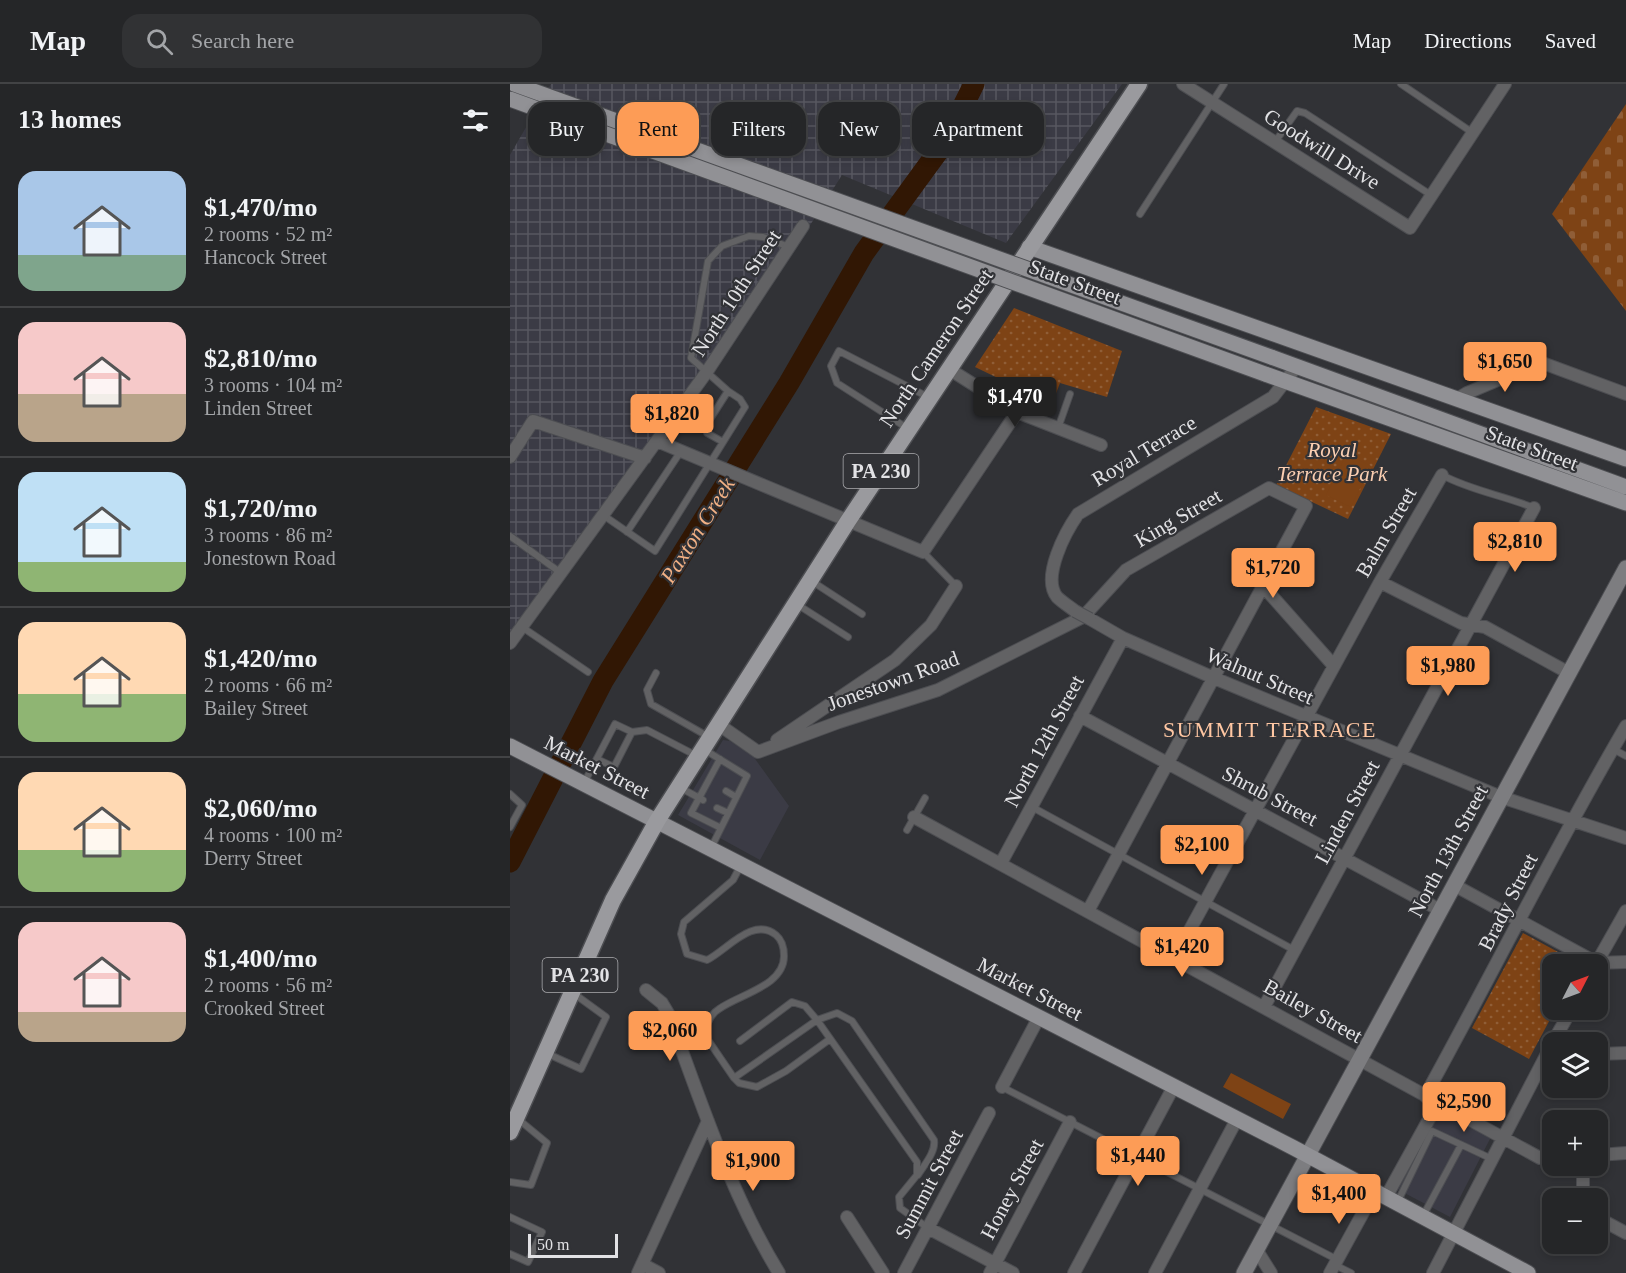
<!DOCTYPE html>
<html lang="en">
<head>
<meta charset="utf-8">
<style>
  body { margin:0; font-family:Georgia,serif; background:#313234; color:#f1f3f6; height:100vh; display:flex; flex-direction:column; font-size:22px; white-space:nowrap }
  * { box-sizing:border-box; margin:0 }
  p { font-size:20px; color:#a3a5a8 }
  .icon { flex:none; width:33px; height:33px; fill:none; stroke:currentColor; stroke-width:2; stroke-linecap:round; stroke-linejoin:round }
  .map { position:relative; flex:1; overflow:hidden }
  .sheet { display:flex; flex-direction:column; background:#252628; width:510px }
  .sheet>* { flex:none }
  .banner { position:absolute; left:18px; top:18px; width:570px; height:54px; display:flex; gap:12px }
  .needle { width:39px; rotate:48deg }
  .tools { position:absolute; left:1032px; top:870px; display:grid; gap:12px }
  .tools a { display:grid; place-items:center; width:66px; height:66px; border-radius:12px; background:#252628; box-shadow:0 3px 9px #0003,0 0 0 2px #424345; font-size:30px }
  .scale { position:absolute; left:18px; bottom:15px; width:90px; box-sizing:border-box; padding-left:6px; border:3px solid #e2e2e5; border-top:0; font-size:16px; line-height:21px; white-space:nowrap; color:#e2e2e5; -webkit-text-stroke:4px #313236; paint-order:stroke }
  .price { position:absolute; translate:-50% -51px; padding:0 14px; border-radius:6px; background:#fd9c56; color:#111; font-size:20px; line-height:39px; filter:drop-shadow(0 2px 3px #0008) }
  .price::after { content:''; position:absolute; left:50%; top:36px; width:18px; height:14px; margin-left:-9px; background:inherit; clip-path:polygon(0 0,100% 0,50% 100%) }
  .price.active { background:#222; color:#fff }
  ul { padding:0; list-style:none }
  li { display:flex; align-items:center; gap:18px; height:150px; padding:0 18px }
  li+li { border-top:2px solid #424345 }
  li span { display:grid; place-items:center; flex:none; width:168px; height:120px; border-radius:18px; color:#555 }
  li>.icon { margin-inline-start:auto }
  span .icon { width:72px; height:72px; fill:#fffc; stroke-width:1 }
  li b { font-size:26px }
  h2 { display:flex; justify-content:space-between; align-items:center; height:72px; padding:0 18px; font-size:26px }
  .chip { padding:0 21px; border-radius:18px; background:#252628; box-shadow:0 3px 9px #0003,0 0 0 2px #424345; font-size:21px; line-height:54px }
  .chip.active { background:#fd9c56; color:#111 }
  header { display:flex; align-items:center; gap:36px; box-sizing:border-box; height:84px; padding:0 30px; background:#252628; border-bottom:2px solid #424345 }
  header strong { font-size:28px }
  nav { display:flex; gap:33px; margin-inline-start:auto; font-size:21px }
  .search { width:420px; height:54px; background:#313234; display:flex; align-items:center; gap:15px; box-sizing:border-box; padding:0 21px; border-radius:18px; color:#a3a5a8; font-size:22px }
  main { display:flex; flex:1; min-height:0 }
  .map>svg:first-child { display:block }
  .built { fill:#3b3b45 }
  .industrial { fill:url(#industrial-grid) }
  .cemetery { fill:url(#cemetery-stones) }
  .park { fill:url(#park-dots) }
  .garden { fill:#7e4315 }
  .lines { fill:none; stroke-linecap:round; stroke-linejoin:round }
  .river { stroke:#311704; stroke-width:21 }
  .service-casing { stroke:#4d4e52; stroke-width:8 }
  .minor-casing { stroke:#4d4e52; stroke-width:14 }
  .secondary-casing { stroke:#4d4e52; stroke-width:17 }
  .primary-casing { stroke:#4d4e52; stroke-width:17 }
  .trunk-casing { stroke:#4d4e52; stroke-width:19 }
  .service { stroke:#626264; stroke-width:6 }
  .minor { stroke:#626264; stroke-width:12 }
  .secondary { stroke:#7d7d80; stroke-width:15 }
  .primary { stroke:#919195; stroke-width:15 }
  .trunk { stroke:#9a9a9e; stroke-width:16 }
  .minor-bridge-casing { stroke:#4d4e52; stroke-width:14; stroke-linecap:butt }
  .primary-bridge-casing { stroke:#4d4e52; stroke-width:17; stroke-linecap:butt }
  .minor-bridge { stroke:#626264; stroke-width:12 }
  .primary-bridge { stroke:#919195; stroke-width:15 }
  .labels { text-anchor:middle; stroke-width:4.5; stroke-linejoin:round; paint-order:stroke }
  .shield { fill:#313236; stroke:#adadb0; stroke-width:1.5 }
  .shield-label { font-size:20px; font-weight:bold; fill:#e2e2e5 }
  .street-label { font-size:21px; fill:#e2e2e5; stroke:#313236 }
  .park-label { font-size:21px; font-style:italic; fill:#fbcfb2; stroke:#313236 }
  .water-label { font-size:22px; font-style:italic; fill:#f2b185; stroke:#313236 }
  .neighbourhood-label { font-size:22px; letter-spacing:1.5px; fill:#ffc7a3; stroke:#313236 }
</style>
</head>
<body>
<header>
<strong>Map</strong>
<div class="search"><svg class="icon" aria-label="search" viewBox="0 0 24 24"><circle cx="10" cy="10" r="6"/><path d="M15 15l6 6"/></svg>Search here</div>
<nav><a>Map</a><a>Directions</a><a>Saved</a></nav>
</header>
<main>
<section class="sheet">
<h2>13 homes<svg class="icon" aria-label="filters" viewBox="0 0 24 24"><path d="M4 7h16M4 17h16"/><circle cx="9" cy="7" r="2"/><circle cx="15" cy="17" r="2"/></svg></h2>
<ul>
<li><span style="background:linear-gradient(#a9c7e8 70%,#7fa58c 0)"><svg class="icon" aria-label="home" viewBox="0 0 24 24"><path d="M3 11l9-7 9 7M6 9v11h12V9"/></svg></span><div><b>$1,470/mo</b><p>2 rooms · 52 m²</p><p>Hancock Street</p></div></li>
<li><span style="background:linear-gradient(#f6c9c9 60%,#b9a48a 0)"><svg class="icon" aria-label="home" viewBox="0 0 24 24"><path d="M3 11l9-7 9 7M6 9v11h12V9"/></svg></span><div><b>$2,810/mo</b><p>3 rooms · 104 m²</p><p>Linden Street</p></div></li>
<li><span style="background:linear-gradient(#bfe0f5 75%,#8fb573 0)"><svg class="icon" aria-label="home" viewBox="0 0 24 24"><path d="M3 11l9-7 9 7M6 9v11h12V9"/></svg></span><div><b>$1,720/mo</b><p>3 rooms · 86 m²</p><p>Jonestown Road</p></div></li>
<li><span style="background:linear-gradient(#ffd9b3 60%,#8fb573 0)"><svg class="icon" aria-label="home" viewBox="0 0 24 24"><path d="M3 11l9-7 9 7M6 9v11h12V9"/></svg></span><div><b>$1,420/mo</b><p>2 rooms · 66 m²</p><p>Bailey Street</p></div></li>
<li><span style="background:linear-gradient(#ffd9b3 65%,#8fb573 0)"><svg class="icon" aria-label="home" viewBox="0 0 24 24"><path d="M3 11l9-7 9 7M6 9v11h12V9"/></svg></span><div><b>$2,060/mo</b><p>4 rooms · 100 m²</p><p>Derry Street</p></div></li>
<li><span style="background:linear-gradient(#f6c9c9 75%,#b9a48a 0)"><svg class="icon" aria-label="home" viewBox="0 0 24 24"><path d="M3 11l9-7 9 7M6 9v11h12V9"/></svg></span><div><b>$1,400/mo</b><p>2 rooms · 56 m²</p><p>Crooked Street</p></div></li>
</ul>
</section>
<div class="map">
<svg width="1116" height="1189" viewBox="0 0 1116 1189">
  <defs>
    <pattern id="industrial-grid" width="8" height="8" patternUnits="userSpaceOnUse" patternTransform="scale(1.5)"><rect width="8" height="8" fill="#3b3b45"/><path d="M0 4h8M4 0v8" fill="none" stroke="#575760"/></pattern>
    <pattern id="cemetery-stones" width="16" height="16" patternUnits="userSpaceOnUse" patternTransform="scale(1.5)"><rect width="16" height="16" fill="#7e4315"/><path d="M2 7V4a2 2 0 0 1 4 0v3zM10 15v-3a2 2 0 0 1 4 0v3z" fill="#905e37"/></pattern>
    <pattern id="park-dots" width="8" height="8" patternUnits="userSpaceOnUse" patternTransform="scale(1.5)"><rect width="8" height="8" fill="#7e4315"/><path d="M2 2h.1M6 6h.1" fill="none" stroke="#905e37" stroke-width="1.8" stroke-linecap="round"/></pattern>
  </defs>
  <rect width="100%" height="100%" fill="#313236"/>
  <path class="built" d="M213,656L220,657L243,672L279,722L250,776L168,731Z
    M929,1022L982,1051L940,1133L885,1104Z"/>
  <path class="industrial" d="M41,0H612L496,159L332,91L283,168L51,489L0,551V71Z"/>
  <path class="cemetery" d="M1116,20V227L1042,130Z"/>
  <path class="park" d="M504,224L612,267L597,313L550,299L542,320L465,283Z
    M806,323L881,350L838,435L766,401Z
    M1013,849L1070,880H1042V926H1045L1019,975L962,944Z"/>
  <path class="garden" d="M837,370L861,382L841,423L816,411Z
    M721,989L781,1020L773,1035L713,1003Z"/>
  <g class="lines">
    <path class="river" d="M0,778L93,597L279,299L354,169L435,58L464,0"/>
    <g class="service-casing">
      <path id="service" d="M891,0L963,49
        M765,58L787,27L795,29L921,111
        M630,130L714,0
        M218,307L181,274L198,177L212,162L239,152L253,153L279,163
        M397,344L327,299L321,282L329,267L420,314
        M548,344L560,310
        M932,391C962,407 993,411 1024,424
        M93,431L145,467C175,419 205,371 235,323L230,315L218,307L195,343L197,349L213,358
        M117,448L171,367
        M0,452L51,489
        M413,468L446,502
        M300,496L352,530
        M285,519L338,553
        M12,543L78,588
        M146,589L137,606L141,620L199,653
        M1103,665L1116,672
        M195,666L237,692L201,764
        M87,675L104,683L122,648
        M210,675L181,729L211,744
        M74,699L105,640L122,648L137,646L187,672
        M169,703L193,716
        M216,707L226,713
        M0,710L12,721L0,743
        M522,723L784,866
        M207,724L218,729
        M397,746L415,714
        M231,781L223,796L174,838L171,850L177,870L197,876C217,866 243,832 266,851C272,856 274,864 274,872C274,902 230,910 209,925C202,929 199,936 196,943L198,956L224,994L229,999L247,1003L276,987L320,955
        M230,957L282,918L295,922L307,936L327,929L342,937L424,1056C426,1068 414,1081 408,1091
        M36,969L71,985L96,933L63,909
        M224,994L307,936L407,1078V1091L389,1113L390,1124L418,1144
        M492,1003L828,1176
        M0,1098L21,1101L37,1059L8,1035
        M888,1117L922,1047L982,1075
        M913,1132L951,1061
        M0,1133L32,1148L18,1178L0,1170
        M825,1181L841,1189"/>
    </g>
    <g class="minor-casing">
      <path id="minor" d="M673,0L900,144L995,0
        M439,285L507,328L591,361
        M947,315L957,309L1030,278L1116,310
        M147,357L413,468L507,328
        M0,373L23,337L135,374
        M870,498L951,539L975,543L1059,589
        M753,502L824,582
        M565,527C560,523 552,518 547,513C531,493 556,447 568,430L763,313L786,283
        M580,535L613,554L704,594L991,713L1116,754
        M0,559L196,289L293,142
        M570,632L930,826
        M208,640L248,668L329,638L428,606L573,533L616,486L759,404L796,422L578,827
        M267,656L385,576L421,541L446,502
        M404,733L1030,1074L1042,1073
        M491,779L613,554
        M944,801L1087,879L1116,878
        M665,873L870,498L932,391
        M1086,880L1116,827
        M136,906L152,919L158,929C191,1017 220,1109 269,1189
        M754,923L1024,424
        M1043,958L1061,926
        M1088,970L1116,969
        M492,1003L529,933
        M915,1012C983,889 1045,763 1116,642
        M1088,1071L1116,1069
        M876,1113L928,1019
        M1073,1114V1082
        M337,1133L373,1189
        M1088,1134L1116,1149
        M418,1144L503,1189
        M746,1165L761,1189
        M132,1180L149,1189
        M128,1189L198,1037
        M394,1189L479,1029
        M480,1189L560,1038
        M564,1189L664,1002
        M645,1189L727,1035
        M820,1189L865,1107
        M923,1189L1042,960"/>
    </g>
    <g class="secondary-casing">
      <path id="secondary" d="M734,1189L1116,484"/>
    </g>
    <g class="primary-casing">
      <path id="primary" d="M519,163L1116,375
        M761,273L1116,403
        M755,290L1116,419
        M0,662L784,1064L1018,1189"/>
    </g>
    <g class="trunk-casing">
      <path id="trunk" d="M0,1048L103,816L147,737L338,437L629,0"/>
    </g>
    <use href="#service" class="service"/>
    <use href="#minor" class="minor"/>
    <use href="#secondary" class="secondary"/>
    <use href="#primary" class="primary"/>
    <use href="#trunk" class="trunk"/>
    <g class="minor-bridge-casing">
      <path id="minor-bridge" d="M565,527L580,535"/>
    </g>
    <g class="primary-bridge-casing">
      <path id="primary-bridge" d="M4,0L761,273
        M0,15L755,290"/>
    </g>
    <use href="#minor-bridge" class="minor-bridge"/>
    <use href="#primary-bridge" class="primary-bridge"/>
  </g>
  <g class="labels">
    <g class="shield">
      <rect x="333.5" y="370" width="75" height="34" rx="4.5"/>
      <rect x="32.5" y="874" width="75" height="34" rx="4.5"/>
    </g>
    <g class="shield-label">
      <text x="371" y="394">PA 230</text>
      <text x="70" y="898">PA 230</text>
    </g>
    <g class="street-label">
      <text transform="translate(812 65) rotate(32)" y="7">Goodwill Drive</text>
      <text transform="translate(565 198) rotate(20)" y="7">State Street</text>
      <text transform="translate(226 209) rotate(-57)" y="7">North 10th Street</text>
      <text transform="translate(426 264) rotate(-56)" y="7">North Cameron Street</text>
      <text transform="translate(1022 364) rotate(20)" y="7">State Street</text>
      <text transform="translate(634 367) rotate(-31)" y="7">Royal Terrace</text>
      <text transform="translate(668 434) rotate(-30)" y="7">King Street</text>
      <text transform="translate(876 448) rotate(-60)" y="7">Balm Street</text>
      <text transform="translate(750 592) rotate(23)" y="7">Walnut Street</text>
      <text transform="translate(383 597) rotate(-20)" y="7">Jonestown Road</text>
      <text transform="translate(534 657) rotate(-62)" y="7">North 12th Street</text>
      <text transform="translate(87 683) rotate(27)" y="7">Market Street</text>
      <text transform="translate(760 712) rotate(28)" y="7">Shrub Street</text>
      <text transform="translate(837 728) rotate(-62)" y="7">Linden Street</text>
      <text transform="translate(938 767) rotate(-62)" y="7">North 13th Street</text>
      <text transform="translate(998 818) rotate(-63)" y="7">Brady Street</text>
      <text transform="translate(520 905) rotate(27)" y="7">Market Street</text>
      <text transform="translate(803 927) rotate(29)" y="7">Bailey Street</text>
      <text transform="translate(419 1100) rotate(-62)" y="7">Summit Street</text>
      <text transform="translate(502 1105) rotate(-62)" y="7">Honey Street</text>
    </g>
    <g class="park-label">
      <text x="822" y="373">Royal<tspan x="822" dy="24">Terrace Park</tspan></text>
    </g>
    <g class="water-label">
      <text transform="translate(187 446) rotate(-58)" y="8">Paxton Creek</text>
    </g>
    <g class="neighbourhood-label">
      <text x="760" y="653">SUMMIT TERRACE</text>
    </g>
  </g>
</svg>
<div class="tools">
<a><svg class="needle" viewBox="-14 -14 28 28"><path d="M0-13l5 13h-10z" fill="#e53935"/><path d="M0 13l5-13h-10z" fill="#a3a5a8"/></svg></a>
<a><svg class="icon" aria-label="layers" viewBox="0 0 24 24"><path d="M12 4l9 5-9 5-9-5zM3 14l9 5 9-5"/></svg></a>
<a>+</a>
<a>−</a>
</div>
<div class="scale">50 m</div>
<b class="price" style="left:995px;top:309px">$1,650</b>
<b class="price active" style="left:505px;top:344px">$1,470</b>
<b class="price" style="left:162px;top:361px">$1,820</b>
<b class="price" style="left:1005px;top:489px">$2,810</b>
<b class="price" style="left:763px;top:515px">$1,720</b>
<b class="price" style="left:938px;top:613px">$1,980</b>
<b class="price" style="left:692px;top:792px">$2,100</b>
<b class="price" style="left:672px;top:894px">$1,420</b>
<b class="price" style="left:160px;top:978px">$2,060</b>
<b class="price" style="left:954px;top:1049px">$2,590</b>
<b class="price" style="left:628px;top:1103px">$1,440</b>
<b class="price" style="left:243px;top:1108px">$1,900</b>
<b class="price" style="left:829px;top:1141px">$1,400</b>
<div class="banner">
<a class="chip">Buy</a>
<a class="chip active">Rent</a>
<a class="chip">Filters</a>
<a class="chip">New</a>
<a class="chip">Apartment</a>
</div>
</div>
</main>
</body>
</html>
